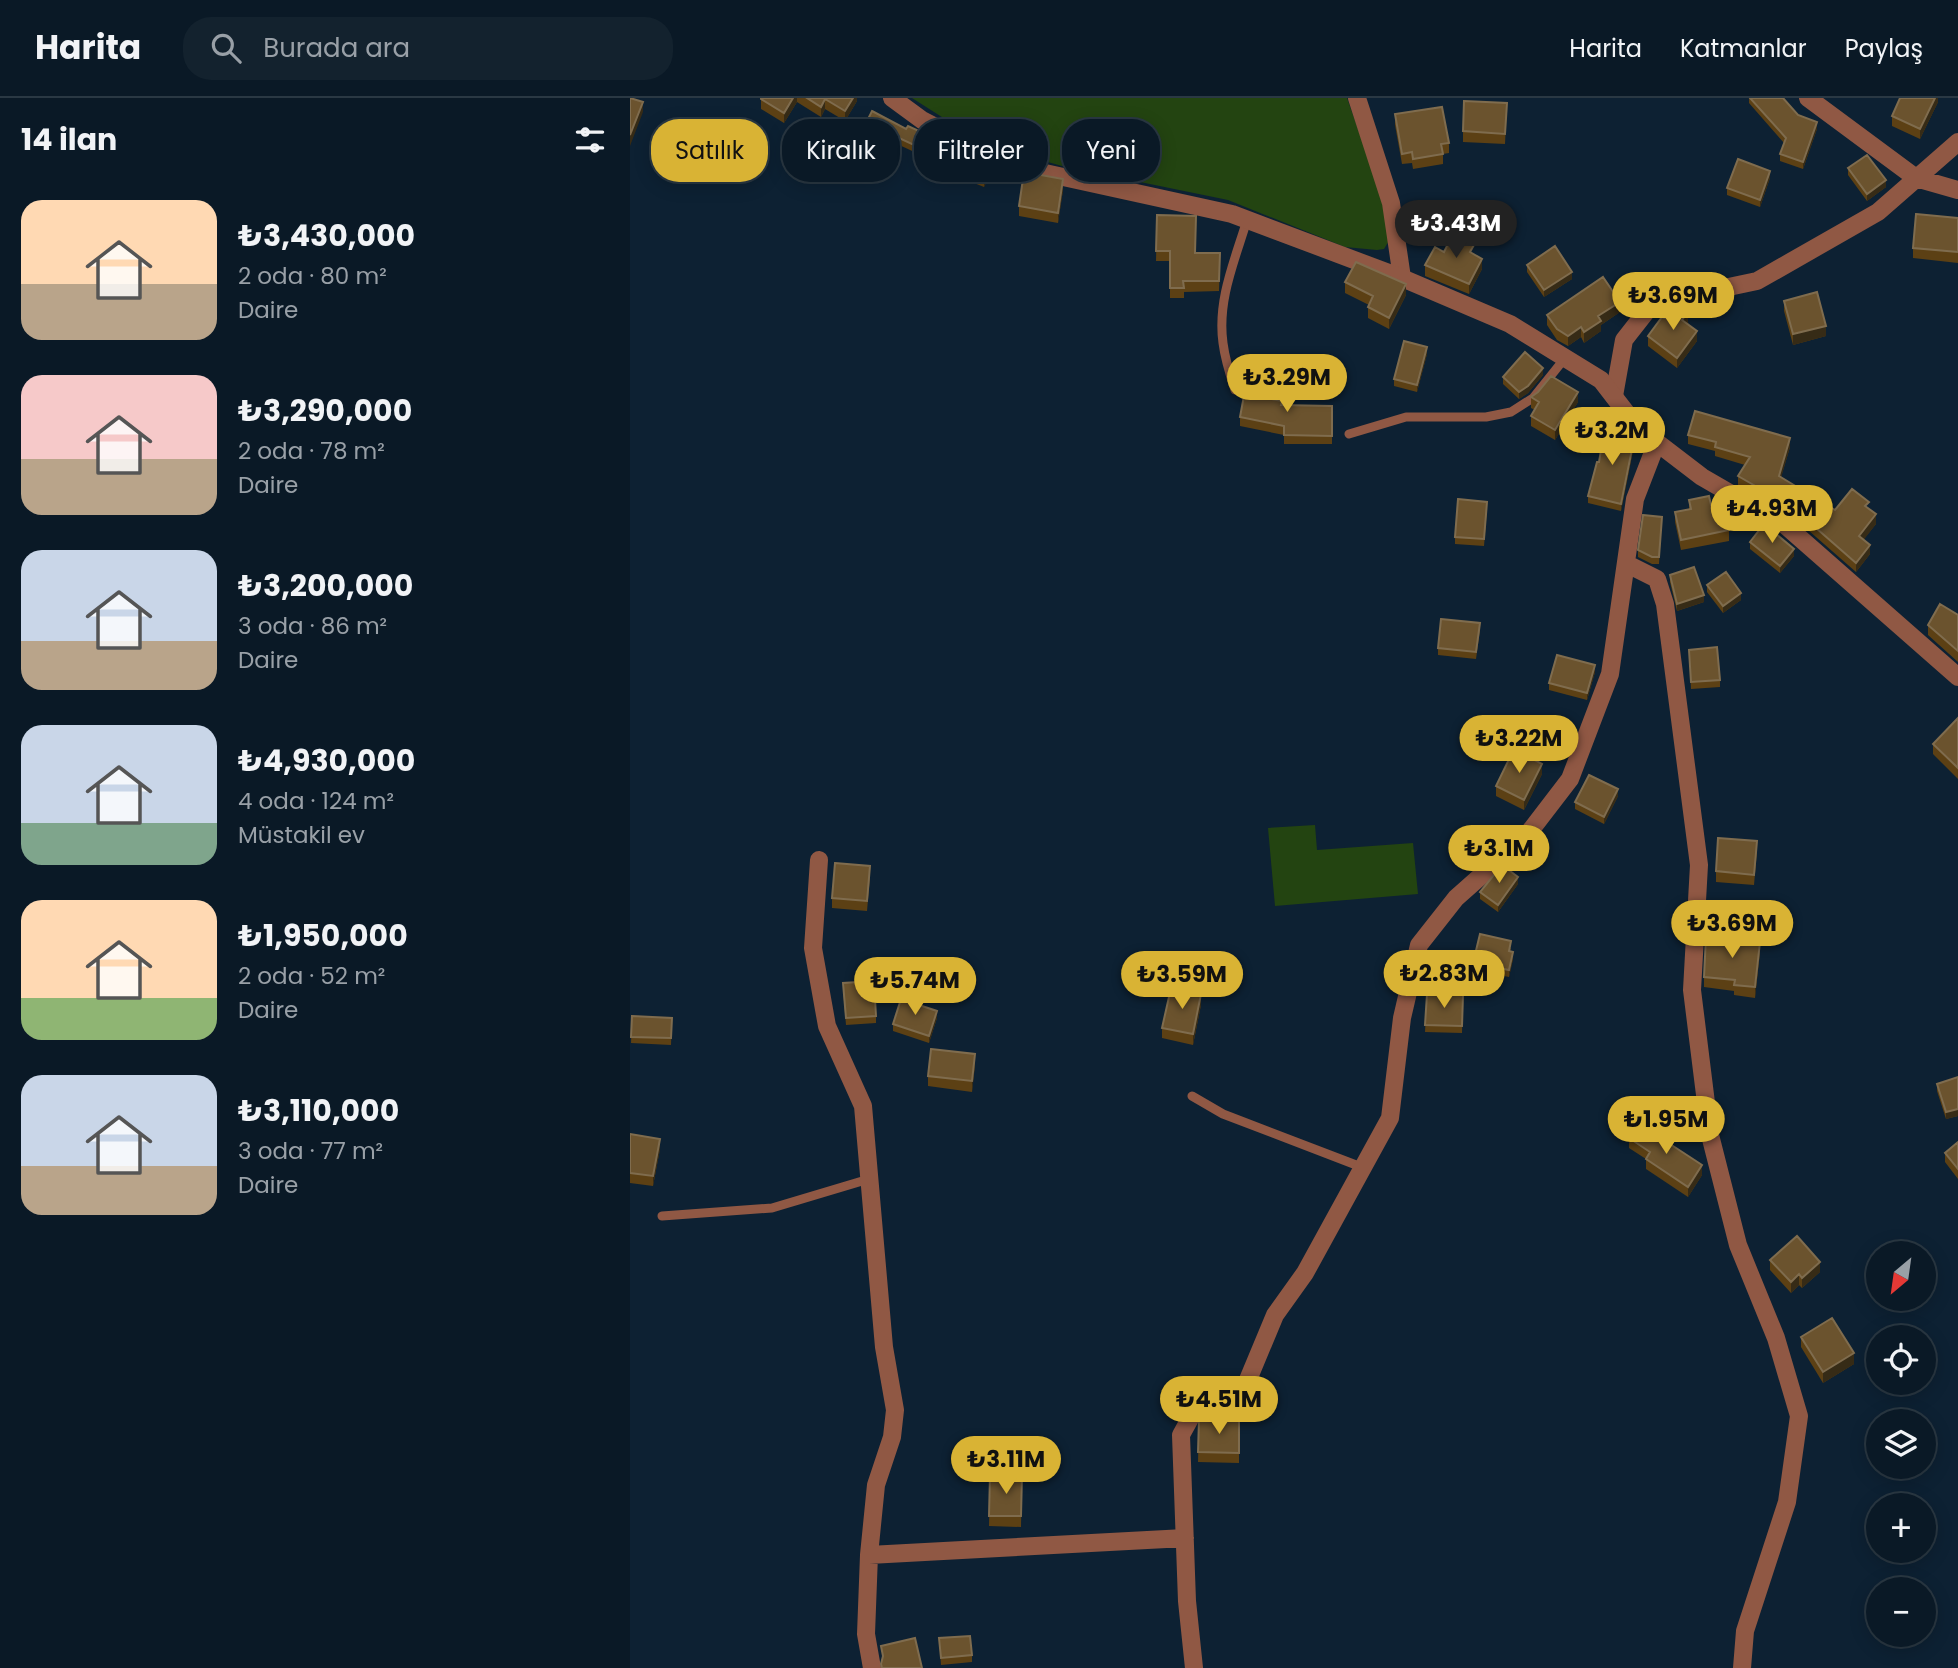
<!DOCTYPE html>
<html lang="tr">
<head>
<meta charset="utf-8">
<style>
  body { margin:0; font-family:Poppins,sans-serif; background:#13222e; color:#f1f3f6; height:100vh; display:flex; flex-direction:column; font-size:26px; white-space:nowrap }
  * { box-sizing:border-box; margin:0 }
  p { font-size:23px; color:#99a0a7 }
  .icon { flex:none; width:38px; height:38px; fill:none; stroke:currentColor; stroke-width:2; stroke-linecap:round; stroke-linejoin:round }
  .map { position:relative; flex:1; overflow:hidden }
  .drawer { display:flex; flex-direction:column; background:#0a1926; width:630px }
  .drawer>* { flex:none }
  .top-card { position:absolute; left:21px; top:21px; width:665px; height:63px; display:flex; gap:14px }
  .needle { width:46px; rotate:209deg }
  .buttons { position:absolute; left:1236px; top:1143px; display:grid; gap:14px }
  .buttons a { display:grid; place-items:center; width:70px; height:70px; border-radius:50%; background:#0a1926; box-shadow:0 4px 18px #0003,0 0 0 2px #2a3843; font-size:35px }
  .price { position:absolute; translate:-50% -60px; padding:0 16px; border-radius:24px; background:#d9b334; color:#111; font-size:23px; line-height:46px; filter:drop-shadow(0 2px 4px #0008) }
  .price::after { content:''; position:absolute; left:50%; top:42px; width:21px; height:16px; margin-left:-10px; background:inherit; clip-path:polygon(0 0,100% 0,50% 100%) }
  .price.selected { background:#222; color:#fff }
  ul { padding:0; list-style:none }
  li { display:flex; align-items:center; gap:21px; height:175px; padding:0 21px }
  li span { display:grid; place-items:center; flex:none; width:196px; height:140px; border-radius:21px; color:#555 }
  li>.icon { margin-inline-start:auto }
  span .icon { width:84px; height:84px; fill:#fffc; stroke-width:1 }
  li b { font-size:30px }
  h2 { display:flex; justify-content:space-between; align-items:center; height:84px; padding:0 21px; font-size:30px }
  .chip { padding:0 24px; border-radius:28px; background:#0a1926; box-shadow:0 4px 18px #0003,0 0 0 2px #2a3843; font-size:24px; line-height:63px }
  .chip.selected { background:#d9b334; color:#111 }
  header { display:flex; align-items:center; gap:42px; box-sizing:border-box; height:98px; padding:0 35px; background:#0a1926; border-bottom:2px solid #2a3843 }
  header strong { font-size:33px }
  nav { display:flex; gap:38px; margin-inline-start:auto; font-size:24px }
  .search { width:490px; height:63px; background:#13222e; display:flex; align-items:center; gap:18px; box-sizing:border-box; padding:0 24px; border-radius:28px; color:#99a0a7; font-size:26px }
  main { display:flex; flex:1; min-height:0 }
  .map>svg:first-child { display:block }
  .green { fill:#234411 }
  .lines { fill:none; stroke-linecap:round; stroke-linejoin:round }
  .service { stroke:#905844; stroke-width:9 }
  .minor { stroke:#905844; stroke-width:18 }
  .tertiary { stroke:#905844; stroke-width:18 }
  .wall { fill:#5c4014 }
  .shaded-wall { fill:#362b16 }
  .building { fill:#6b532e; stroke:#7f6c4e; stroke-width:2 }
</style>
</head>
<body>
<header>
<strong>Harita</strong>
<div class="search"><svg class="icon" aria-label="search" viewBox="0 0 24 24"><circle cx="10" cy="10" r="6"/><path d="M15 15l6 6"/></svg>Burada ara</div>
<nav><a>Harita</a><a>Katmanlar</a><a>Paylaş</a></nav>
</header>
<main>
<section class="drawer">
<h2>14 ilan<svg class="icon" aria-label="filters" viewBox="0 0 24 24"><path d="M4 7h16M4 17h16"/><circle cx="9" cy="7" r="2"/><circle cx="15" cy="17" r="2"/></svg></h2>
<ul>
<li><span style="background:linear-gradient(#ffd9b3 60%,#b9a48a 0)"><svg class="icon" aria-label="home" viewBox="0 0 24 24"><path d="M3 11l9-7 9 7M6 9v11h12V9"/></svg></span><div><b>₺3,430,000</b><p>2 oda · 80 m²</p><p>Daire</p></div></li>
<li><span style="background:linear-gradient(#f6c9c9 60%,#b9a48a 0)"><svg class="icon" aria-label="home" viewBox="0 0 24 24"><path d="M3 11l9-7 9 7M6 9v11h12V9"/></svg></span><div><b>₺3,290,000</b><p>2 oda · 78 m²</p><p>Daire</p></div></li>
<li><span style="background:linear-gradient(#c9d6e8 65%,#b9a48a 0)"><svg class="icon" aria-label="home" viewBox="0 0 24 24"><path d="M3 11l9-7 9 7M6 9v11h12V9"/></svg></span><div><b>₺3,200,000</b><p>3 oda · 86 m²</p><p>Daire</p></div></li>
<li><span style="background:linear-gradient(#c9d6e8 70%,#7fa58c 0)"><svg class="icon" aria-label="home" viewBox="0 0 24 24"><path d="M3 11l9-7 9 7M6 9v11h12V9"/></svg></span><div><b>₺4,930,000</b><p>4 oda · 124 m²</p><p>Müstakil ev</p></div></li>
<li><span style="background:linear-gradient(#ffd9b3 70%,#8fb573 0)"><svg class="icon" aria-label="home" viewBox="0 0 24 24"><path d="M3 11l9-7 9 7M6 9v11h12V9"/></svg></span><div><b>₺1,950,000</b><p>2 oda · 52 m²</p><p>Daire</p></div></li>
<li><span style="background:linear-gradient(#c9d6e8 65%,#b9a48a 0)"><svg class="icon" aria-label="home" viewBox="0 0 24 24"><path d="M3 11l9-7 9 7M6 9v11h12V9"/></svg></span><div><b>₺3,110,000</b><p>3 oda · 77 m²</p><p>Daire</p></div></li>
</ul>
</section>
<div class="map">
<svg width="1328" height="1570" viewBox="0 0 1328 1570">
  <rect width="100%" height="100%" fill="#0d2133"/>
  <path class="green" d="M282,0H717L750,93L760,141L754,151L747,152L715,149L598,102L432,68L365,49L315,21Z
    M685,727L687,752L783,745L788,796L645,808L638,730Z"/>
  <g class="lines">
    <path class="service" d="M605,292C600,277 595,261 593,245C587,202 605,162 617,122
      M719,336L776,319H856L881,314L903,300L935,260
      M562,998L593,1016L734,1070
      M32,1118L142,1110L239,1081"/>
    <path class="minor" d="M727,0L761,105L772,180
      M1178,0L1286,80L1328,92
      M984,298L994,242L1023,205L1127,183L1248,114L1328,44
      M997,466L1027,481L1035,506L1069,767L1062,892L1080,1037L1108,1147L1146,1240L1169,1318L1157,1404L1115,1533L1112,1570
      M189,762L183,850L197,928L233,1008L254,1249L265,1312L262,1339L246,1387L239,1457L236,1536L242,1570
      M239,1457L555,1440
      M564,1570L557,1503L551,1337L562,1317L586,1306L615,1289L645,1217L675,1175L760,1020L772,920L789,847L826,800L897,737L940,681L980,576L1005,401L1027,344"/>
    <path class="tertiary" d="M262,0L292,22L352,53L415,75L602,116L772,180L880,226L971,282L1008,330L1072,379L1155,427L1328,579"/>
  </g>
  <path class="wall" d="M131,0H227V3L215,23L195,11L191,19L167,4L154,25L131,11Z
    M1119,0H1153L1168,17L1187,31L1173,71L1150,63V56L1154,45L1119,5Z
    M1308,0V4L1290,41L1262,28V18Z
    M877,5L875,46L833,44V33Z
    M765,16L819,45V55L813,56V66L783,71L782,65L772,66L765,27Z
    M276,31L322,52L361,74L354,89L314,73L313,75L294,67L295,59L265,45L256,62L228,48V41Z
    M1218,70L1256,89L1237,103L1218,77Z
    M1140,80L1130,109L1097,97V90Z
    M433,92L428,125L389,118V108Z
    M527,117L566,155L590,165L589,193L554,194V200H540V163H526Z
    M1328,120V165L1283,160V150Z
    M814,154L844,156L852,171L839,196L795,178V167Z
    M897,167L942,181L914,199L897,174Z
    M715,184L776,197L759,231L738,220V209L739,207L715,195Z
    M1154,203L1196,238L1163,247L1154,213Z
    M990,214L971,227V233L954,245L951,239L938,248L927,242L917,227V217Z
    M1035,220L1058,225L1067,243L1047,270L1018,248V238Z
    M797,256L787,294L764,288V281Z
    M913,277L898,295L889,301L873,286V279Z
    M901,299L948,304L925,342L901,328V318L905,312L901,310Z
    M638,300L652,307L702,308V346H654V337L610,328V319Z
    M1058,337L1160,349L1151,379L1205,412L1239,411L1246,426L1233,442L1240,456L1226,474L1162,418L1108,387V378L1115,367L1085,358V353L1058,346Z
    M992,340L1004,348L991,413L958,405V398L969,364Z
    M1059,402L1081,407L1099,432V443L1051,452L1045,424V414L1059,411Z
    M857,411L854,448L825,446V439Z
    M1032,419L1029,466H1022L1008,459V452Z
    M1120,444L1164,458L1150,475L1120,451Z
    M1040,477L1074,504L1047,513L1040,484Z
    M1077,487L1111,502L1093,515L1077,494Z
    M1328,517V564L1298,537V527Z
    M850,532L846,561L808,557V550Z
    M1059,552L1090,582V589L1061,591Z
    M965,574L957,602L919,592V585Z
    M1328,621V681L1303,656V646Z
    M912,676L894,712L866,698V688Z
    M988,698L974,726L945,711V704Z
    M1127,753L1124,787L1086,784V773Z
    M240,779L237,813L202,810V800Z
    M888,786L868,814L850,801V794Z
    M881,850L880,853L883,861L879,879L843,872V865Z
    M1130,854L1125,900L1104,897V893L1074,889V879Z
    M213,892L246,918V925L216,927Z
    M797,896L833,897L832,935L795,934Z
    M571,907L563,947L532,940V930Z
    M2,918L42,920L41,947L1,945Z
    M307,920L299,945L263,933V926Z
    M345,967L342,994L298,988V978Z
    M1328,979V1018L1316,1021L1307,993V986Z
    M0,1036L30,1051L23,1088L0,1085Z
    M999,1040L1072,1077L1058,1099L1016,1071V1061L999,1050Z
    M1328,1044V1081L1315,1064V1055Z
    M1140,1162L1190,1174L1172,1190L1169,1187L1161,1195L1140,1172Z
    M1171,1239L1224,1266L1193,1285L1171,1249Z
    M569,1321L609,1322V1365L568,1364Z
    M360,1377H392L391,1429L359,1428Z
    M309,1540L342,1557V1564L311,1567Z"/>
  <path class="shaded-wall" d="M163,0H167V4L154,25V15Z
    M223,0H227V3L215,23V13Z
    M1305,0H1308V4L1290,41V31Z
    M195,1V11L191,19V9Z
    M13,4V14L0,48V37Z
    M1187,24V31L1173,71V64Z
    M265,38V45L256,62V55Z
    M361,67V74L354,89V82Z
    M1140,73V80L1130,109V102Z
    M433,81V92L428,125V115Z
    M1256,82V89L1237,103V96Z
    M852,161V171L839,196V186Z
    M942,174V181L914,199V192Z
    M776,186V197L759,231V220Z
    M990,204V214L971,227V233L954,245V234L968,218Z
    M1058,214V225L1052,232V222Z
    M1196,228V238L1163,247V236Z
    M951,229V239L938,248V238Z
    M1067,233V243L1047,270V260Z
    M797,249V256L787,294V287Z
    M913,270V277L898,295L889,301V294Z
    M948,294V304L925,342V332Z
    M1160,340V349L1149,387V378Z
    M1004,341V348L991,413V406Z
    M1246,416V426L1229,448V438Z
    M1240,447V456L1226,474V465Z
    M1164,451V458L1150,475V468Z
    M1111,495V502L1093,515V508Z
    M1074,497V504L1047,513V506Z
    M965,567V574L957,602V595Z
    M912,666V676L894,712V702Z
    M988,691V698L974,726V719Z
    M888,779V786L868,814V807Z
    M1130,844V854L1125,900V889Z
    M883,854V861L879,879V872Z
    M571,896V907L563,947V936Z
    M307,913V920L299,945V938Z
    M345,956V967L342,994V983Z
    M1328,1011V1018L1316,1021V1014Z
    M30,1041V1051L23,1088V1078Z
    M1072,1067V1077L1058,1099V1089Z
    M1190,1164V1174L1172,1190V1180Z
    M1169,1176V1187L1161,1195V1184Z
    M1224,1255V1266L1193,1285V1274Z"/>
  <path class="building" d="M0,0L13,4L0,37Z
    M131,0H163L154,15L131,1Z
    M177,0H223L215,13L195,1L191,9Z
    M1120,0H1153L1168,17L1187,24L1173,64L1150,56L1156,40Z
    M1270,0H1305L1290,31L1262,18Z
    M834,3L877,5L875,36L833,33Z
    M812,9L819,45L811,46L813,56L783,61L782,54L772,56L765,16Z
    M242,13L276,31L278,28L322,48L321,51L361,67L354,82L314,66L313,68L294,60L297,53L265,38L256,55L228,41Z
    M1237,57L1256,82L1237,96L1218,70Z
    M1108,61L1140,73L1130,102L1097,90Z
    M394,74L433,81L428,115L389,108Z
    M1286,116L1328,120V154L1283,150Z
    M527,117L566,118L565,155H590L589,183H553L554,190H540V153H526Z
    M823,136L844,147L840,154L852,161L839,186L795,167L805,149L814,154Z
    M925,148L942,174L914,192L897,167Z
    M726,164L776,186L759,220L738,209L743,198L715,184Z
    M973,179L990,204L968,218L971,223L954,234L951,229L938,238L927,231L917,217Z
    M1187,194L1196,228L1163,236L1154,203Z
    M1046,205L1058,214L1052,222L1067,233L1047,260L1018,238L1032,219L1035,220Z
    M774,243L797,249L787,287L764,281Z
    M895,254L913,270L898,288L889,294L873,279Z
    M921,278L948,294L925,332L901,318L909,304L901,299L908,294Z
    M616,287L638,291L636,300L652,303L651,307L702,308V338L654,337V328L610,319Z
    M1065,313L1160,340L1149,378L1205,412L1222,391L1239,404L1235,408L1246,416L1229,438L1240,447L1226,465L1162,409L1108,378L1120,359L1085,349L1086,344L1058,337Z
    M975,329L992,332L991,339L1004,341L991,406L958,398L967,364H969Z
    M1079,398L1081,407L1094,404L1099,432L1051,442L1045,414L1061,411L1059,402Z
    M828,401L857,404L854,441L825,439Z
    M1013,417L1032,419L1029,459H1022L1008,452Z
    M1134,426L1164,451L1150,468L1120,444Z
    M1064,469L1074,497L1047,506L1040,477Z
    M1096,474L1111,495L1093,508L1077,487Z
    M1310,506L1328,517V553L1298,527Z
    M811,521L850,525L846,554L808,550Z
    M1087,549L1090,582L1061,584L1059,552Z
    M927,557L965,567L957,595L919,585Z
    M1328,620V670L1303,646Z
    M884,651L912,666L894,702L866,688Z
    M959,677L988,691L974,719L945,704Z
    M1088,740L1127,743L1124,777L1086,773Z
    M205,765L240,768L237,803L202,800Z
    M872,767L888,779L868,807L850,794Z
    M850,836L881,843L879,853L883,854L879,872L843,865Z
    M1076,838L1130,844L1125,889L1104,887L1105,882L1074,879Z
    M244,883L246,918L216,920L213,885Z
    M541,890L571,896L563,936L532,930Z
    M797,896L833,897L832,928L795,927Z
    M271,901L307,913L299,938L263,926Z
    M2,918L42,920L41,940L1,939Z
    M301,951L345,956L342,983L298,978Z
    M1328,979V1011L1316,1014L1307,986Z
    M1008,1025L1072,1067L1058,1089L1016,1061L1020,1054L999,1040Z
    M0,1036L30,1041L23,1078L0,1075Z
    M1328,1044V1071L1315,1055Z
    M1167,1138L1190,1164L1172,1180L1169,1176L1161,1184L1140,1162Z
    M1202,1220L1224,1255L1193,1274L1171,1239Z
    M569,1321L609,1322V1355L568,1354Z
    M360,1377H392L391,1418H359Z
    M340,1538L342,1557L311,1560L309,1540Z
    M285,1540L292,1570H252L251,1566L253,1558L251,1548Z"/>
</svg>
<div class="buttons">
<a><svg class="needle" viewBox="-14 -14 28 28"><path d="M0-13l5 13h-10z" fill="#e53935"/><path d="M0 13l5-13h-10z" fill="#99a0a7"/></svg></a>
<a><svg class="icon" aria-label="locate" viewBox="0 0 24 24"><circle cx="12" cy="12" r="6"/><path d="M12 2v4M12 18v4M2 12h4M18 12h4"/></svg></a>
<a><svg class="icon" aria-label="layers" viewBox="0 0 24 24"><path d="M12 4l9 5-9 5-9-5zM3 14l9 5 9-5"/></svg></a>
<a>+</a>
<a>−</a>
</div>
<b class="price selected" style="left:826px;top:162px">₺3.43M</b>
<b class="price" style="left:1043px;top:234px">₺3.69M</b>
<b class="price" style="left:657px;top:316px">₺3.29M</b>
<b class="price" style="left:982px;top:369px">₺3.2M</b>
<b class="price" style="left:1142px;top:447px">₺4.93M</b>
<b class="price" style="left:889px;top:677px">₺3.22M</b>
<b class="price" style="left:869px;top:787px">₺3.1M</b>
<b class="price" style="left:1102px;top:862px">₺3.69M</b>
<b class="price" style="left:814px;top:912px">₺2.83M</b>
<b class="price" style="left:552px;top:913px">₺3.59M</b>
<b class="price" style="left:285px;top:919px">₺5.74M</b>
<b class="price" style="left:1036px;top:1058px">₺1.95M</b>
<b class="price" style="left:589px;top:1338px">₺4.51M</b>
<b class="price" style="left:376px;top:1398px">₺3.11M</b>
<div class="top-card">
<a class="chip selected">Satılık</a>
<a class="chip">Kiralık</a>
<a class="chip">Filtreler</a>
<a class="chip">Yeni</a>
</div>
</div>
</main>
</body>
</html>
